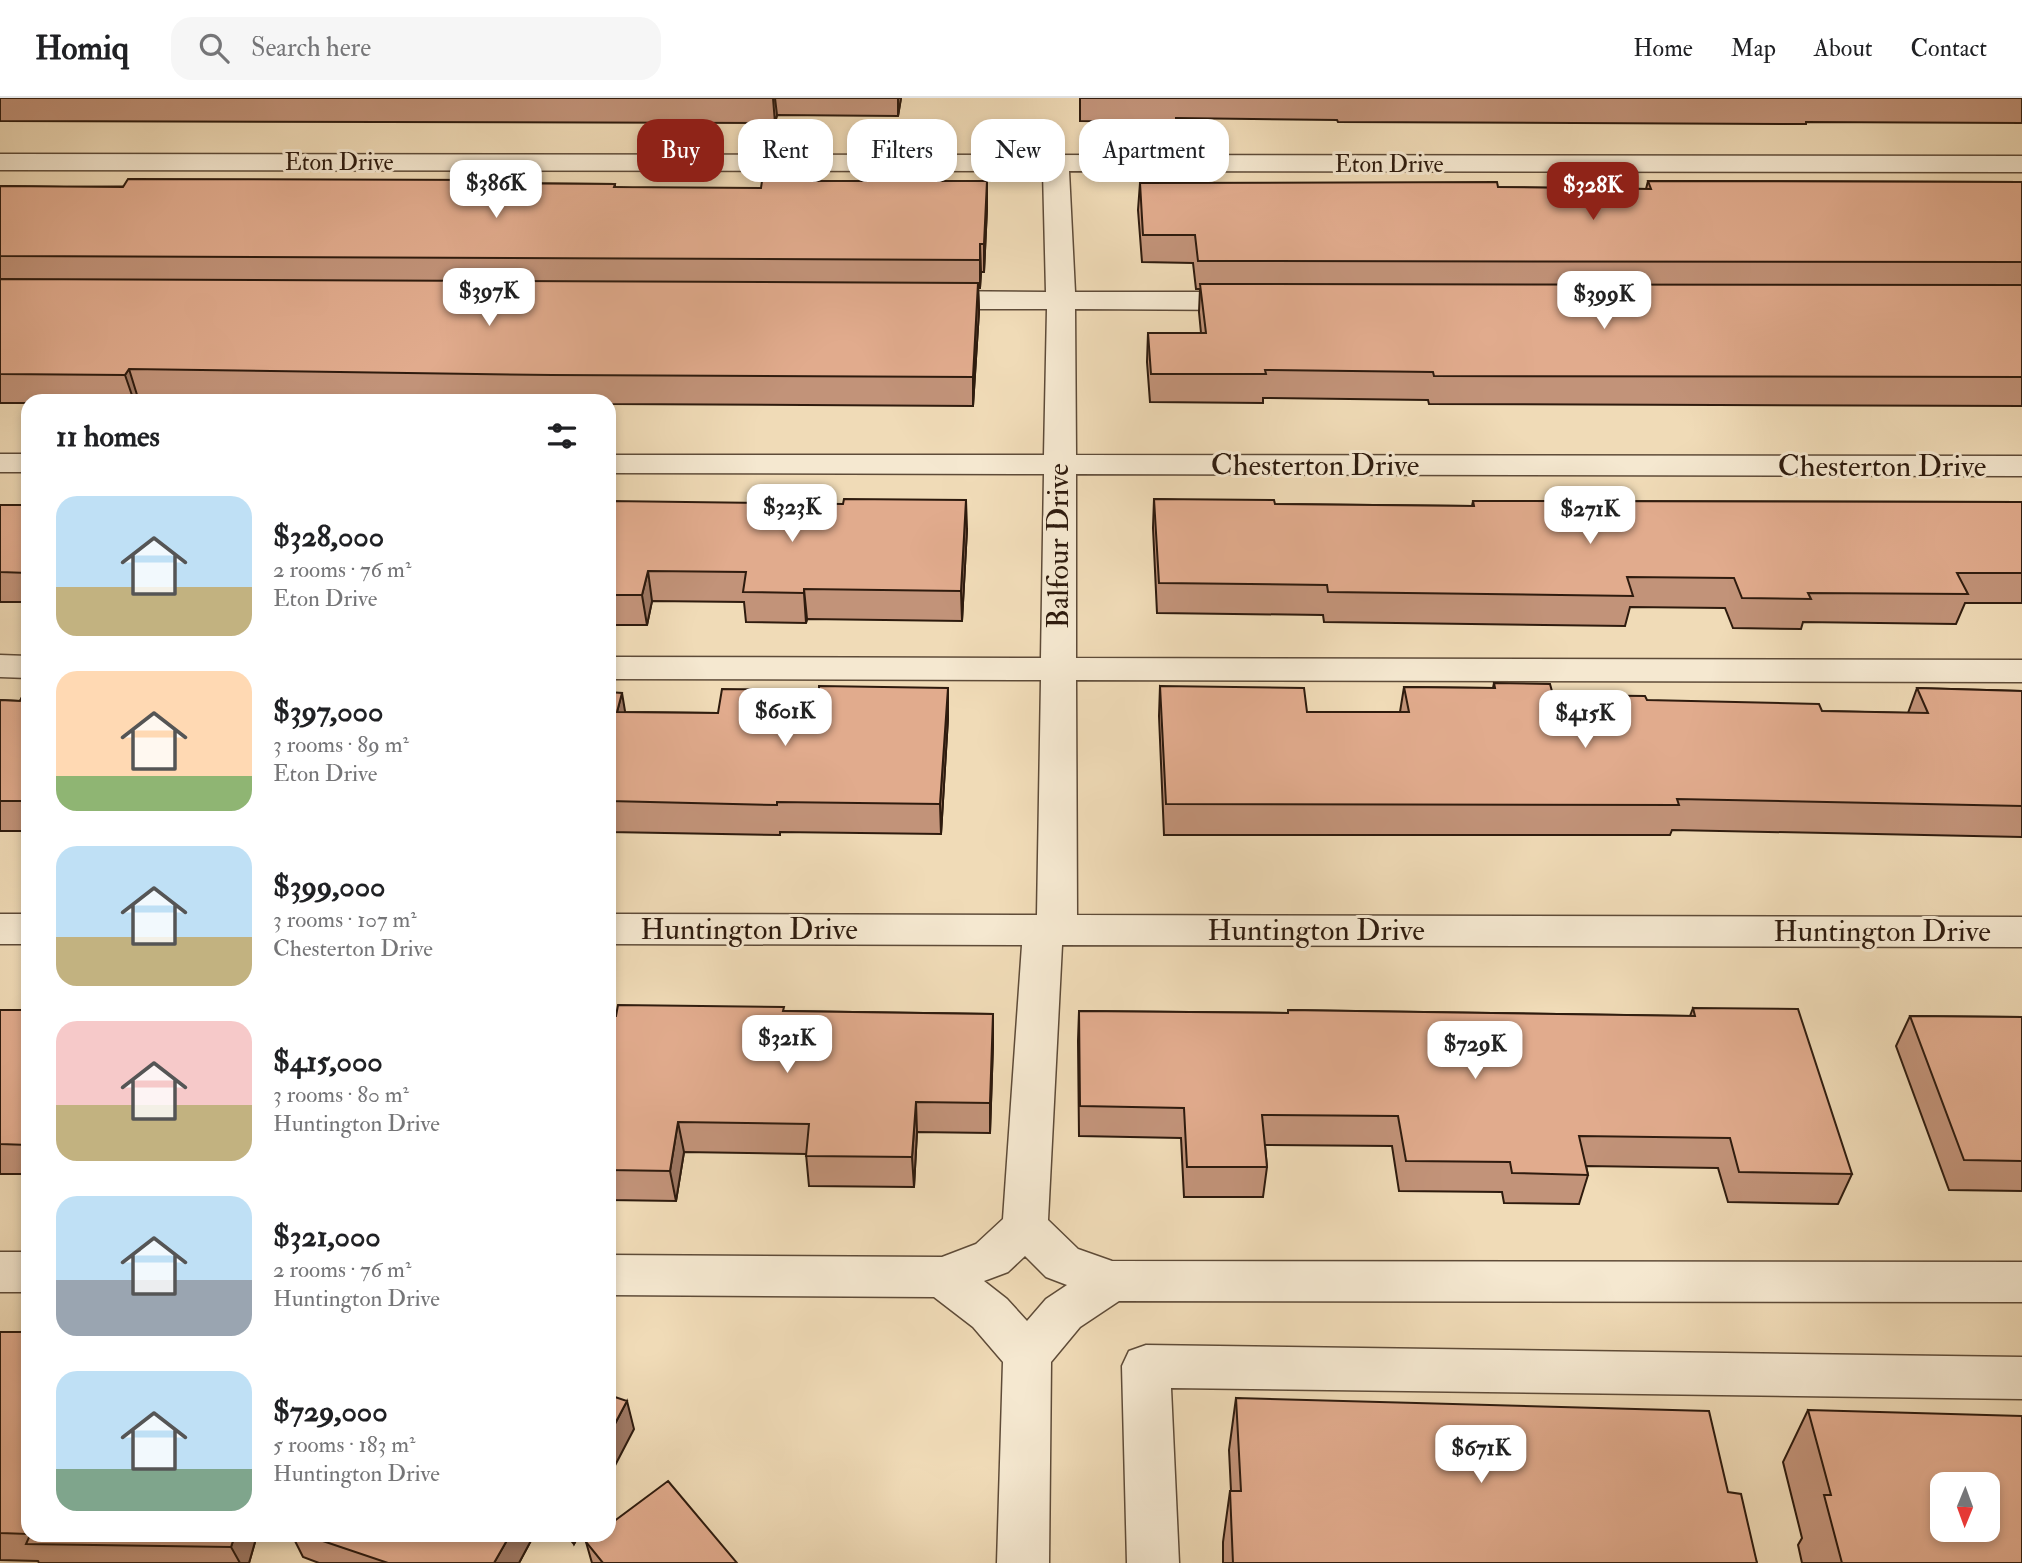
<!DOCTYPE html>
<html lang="en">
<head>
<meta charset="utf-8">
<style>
  body { margin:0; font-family:"IM FELL Double Pica",serif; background:#f6f6f6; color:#202124; height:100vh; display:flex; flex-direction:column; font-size:26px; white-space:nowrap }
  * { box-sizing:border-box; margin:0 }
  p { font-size:23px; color:#757577 }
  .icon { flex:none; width:38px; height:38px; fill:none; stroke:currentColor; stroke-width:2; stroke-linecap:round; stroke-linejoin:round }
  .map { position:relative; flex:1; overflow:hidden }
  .sheet { position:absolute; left:21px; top:296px; width:595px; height:1148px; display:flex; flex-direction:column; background:#fff; border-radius:21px; box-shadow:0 4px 10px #0003 }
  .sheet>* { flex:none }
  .guide { position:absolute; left:637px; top:21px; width:665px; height:63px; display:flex; gap:14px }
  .needle { width:46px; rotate:181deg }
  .buttons { position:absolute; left:1930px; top:1374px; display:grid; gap:14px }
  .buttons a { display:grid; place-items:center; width:70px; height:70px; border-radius:14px; background:#fff; box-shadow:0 4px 10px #0003; font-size:35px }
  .price { position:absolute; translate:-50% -60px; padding:0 16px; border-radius:14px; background:#fff; color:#222; font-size:23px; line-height:46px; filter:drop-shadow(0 2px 4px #0008) }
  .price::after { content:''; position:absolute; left:50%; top:42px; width:21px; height:16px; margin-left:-10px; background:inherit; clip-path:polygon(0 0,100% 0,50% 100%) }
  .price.current { background:#8f2418; color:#fff }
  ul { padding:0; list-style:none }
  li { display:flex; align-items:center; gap:21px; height:175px; padding:0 35px }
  li span { display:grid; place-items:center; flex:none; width:196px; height:140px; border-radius:21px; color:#555 }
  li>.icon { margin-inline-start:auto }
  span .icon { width:84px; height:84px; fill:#fffc; stroke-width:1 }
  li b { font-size:30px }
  h2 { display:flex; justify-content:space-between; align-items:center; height:84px; padding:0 35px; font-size:30px }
  .pill { padding:0 24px; border-radius:21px; background:#fff; box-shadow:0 4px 10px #0003; font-size:24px; line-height:63px }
  .pill.current { background:#8f2418; color:#fff }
  header { display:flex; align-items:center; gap:42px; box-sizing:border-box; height:98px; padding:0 35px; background:#fff; border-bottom:2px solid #e0e0e0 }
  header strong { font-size:33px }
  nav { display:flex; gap:38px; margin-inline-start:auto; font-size:24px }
  .search { width:490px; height:63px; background:#f6f6f6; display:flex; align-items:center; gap:18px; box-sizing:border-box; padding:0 24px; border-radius:21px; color:#757577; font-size:26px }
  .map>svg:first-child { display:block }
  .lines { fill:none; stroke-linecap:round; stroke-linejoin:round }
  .minor-casing { stroke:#5e4b38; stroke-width:3 }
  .minor { fill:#f5e8d0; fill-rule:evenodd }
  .wall { fill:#c29379; stroke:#2e1b0e; stroke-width:2 }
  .shaded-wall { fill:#9e7863; stroke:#2e1b0e; stroke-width:2 }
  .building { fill:#e1ab8d; stroke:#2e1b0e; stroke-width:2; fill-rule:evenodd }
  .labels { text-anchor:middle; stroke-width:6; stroke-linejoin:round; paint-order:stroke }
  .far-street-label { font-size:24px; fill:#2e1b0e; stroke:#f5e8d0 }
  .street-label { font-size:30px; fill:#2e1b0e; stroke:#f5e8d0 }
</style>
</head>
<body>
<header>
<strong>Homiq</strong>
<div class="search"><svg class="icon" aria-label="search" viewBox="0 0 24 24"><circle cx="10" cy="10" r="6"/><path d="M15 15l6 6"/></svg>Search here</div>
<nav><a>Home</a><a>Map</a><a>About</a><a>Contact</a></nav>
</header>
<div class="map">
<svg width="2022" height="1465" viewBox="0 0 2022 1465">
  <rect width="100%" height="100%" fill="#f0dbb7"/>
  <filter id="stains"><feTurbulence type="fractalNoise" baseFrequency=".00286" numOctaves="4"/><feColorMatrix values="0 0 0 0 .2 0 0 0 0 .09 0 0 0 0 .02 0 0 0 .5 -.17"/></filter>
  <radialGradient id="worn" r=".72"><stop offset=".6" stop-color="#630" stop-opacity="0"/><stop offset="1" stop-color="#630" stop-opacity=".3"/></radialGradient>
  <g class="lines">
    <g class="minor-casing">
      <path id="minor" d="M0,56L2022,58V74L1069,73L1075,194H1251L1261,197L1265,203L1261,209L1251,212L1075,211L1076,357L2022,358V378L1076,376V560L2022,562V584L1076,582L1077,817L2022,819V849L1062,847L1048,1122L1078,1151L1112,1163L2022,1164V1204L1119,1203L1080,1229L1051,1264L1049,1465H997L1003,1264L973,1229L934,1199L609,1197V1157L942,1159L976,1146L1003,1121L1022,847L609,846V816L1037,817L1041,582L609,581V559L1041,560L1044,376L609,375V357H1044L1047,211H926L916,208L912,202L916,196L926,193L1046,194L1043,73L0,72ZM1025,1158L1046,1179L1067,1187L1046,1201L1027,1223L1007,1201L984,1183L1008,1174Z
        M0,356H28V374H0Z
        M0,557L28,558V580L0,579Z
        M0,816H28V846H0Z
        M0,1154H28V1194H0Z
        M1146,1247L2022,1259V1301L1171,1290L1179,1465H1127L1122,1268L1129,1253Z"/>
    </g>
    <use href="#minor" class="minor"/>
  </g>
  <path class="wall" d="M0,0H901L898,18L777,17L775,25L0,23Z
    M1080,0H2022V25L1806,24V26L1338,24L1337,22L1176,20V24L1080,23Z
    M1648,83L2022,84V308L1429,306L1428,302L1263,300V305L1150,304L1147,264L1148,235H1201L1199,214L1200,191H1196L1193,165L1142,164L1138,112L1140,85L1646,91Z
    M492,85L615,86V89L987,110L984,174H981L980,190H978L979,213L973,308L609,306V303H341L138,300L136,303H28V305H0V88L65,89Z
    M1154,401L1275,406L1472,408L1473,403L2022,404V505H1965L1956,526L1803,524L1801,531L1733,530L1725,510L1630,509L1625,528L1324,524L1323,517L1157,515L1153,430Z
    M609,403L967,431L962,523L807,521L806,525L746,524L744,504L652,503L647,527H609Z
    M0,407H28V504H0Z
    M1494,585L1553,597L1822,613L1908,615L1917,590L2022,593V739L1672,732L1670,737H1164L1159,618L1160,588L1307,614H1400L1404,589L1493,590Z
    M28,588V733H0V602L20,603Z
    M948,590V620L941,736L780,734V737L609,734V594L625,614L718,615L819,592Z
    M1693,910L1852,1076L1838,1106L1728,1104L1718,1070L1586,1068L1588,1077L1579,1106L1504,1105L1502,1094L1399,1093L1392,1048L1265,1047L1267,1069L1263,1099H1184L1181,1040L1079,1038L1078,943L1079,913L1288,915V912L1690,918Z
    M0,912H28V1076H0Z
    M784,913L993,916V946L990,1035L917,1034L914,1089L809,1088L806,1056L684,1054L676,1103L609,1102V918Z
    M1910,918L2022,919V1093L1949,1092L1896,948Z
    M0,1234H28V1437H257L249,1465H39L38,1463L0,1462Z
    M1236,1300L1728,1394L1757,1465H1223V1444L1230,1393H1231L1229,1352Z
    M1808,1312L2022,1465H1802L1798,1447L1802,1440L1783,1364Z
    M292,1437H534L519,1465H319L303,1459Z
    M566,1437H579L574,1446Z
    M586,1444L737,1465H592Z"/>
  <path class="shaded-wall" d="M773,0H775L777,17L775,25Z
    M898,0H901L898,18Z
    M987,83V110L984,174V146Z
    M980,146L981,174L980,190Z
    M978,185L979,213L973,308V279Z
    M129,271L138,300L136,303H134L125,277Z
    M966,402L967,431L962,523L961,493Z
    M648,473L652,503L647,527L642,497Z
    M804,491L807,521L806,525L804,495Z
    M948,590V620L941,736L940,706Z
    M622,595L627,625L617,614Z
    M993,916V946L990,1035V1005Z
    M916,1004L917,1034L914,1089L912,1059Z
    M678,1024L684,1054L676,1103L670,1073Z
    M627,1303L634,1331L609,1379V1337Z
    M235,1437H257L249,1465H240L231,1449Z
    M510,1437H534L519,1465H494Z
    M571,1437H579L574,1446Z"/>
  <path class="building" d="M128,81L491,82L490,85L615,86L614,89L761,90L762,83H987L984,146H980V162L0,158V88L123,89Z
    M1648,83L2022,84V164L1198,163L1195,137H1143L1140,85L1497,84L1498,89L1651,91Z
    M0,181L978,185L973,279L552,277L129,271L125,277L0,276Z
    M1200,186L2022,187V279L1434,278L1433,274L1265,272L1266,276H1151L1148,235H1206Z
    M844,401L966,402L961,493L804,491V495L743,494L746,474L648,473L642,497H609V403L843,406Z
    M1154,401L1274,402L1275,406L1474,408L1473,403L2022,404V475H1957L1968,496L1808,495L1811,501L1742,500L1734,480L1627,479L1633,498L1328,494L1327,487L1159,485Z
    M0,407H28V475L0,474Z
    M1494,585L1550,586L1553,597L1645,598L1647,602L1819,606L1822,613L1928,615L1917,590L2022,593V708L1677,701L1679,707L1166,706L1160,588L1304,590L1307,614H1409L1404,589L1495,590Z
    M28,588V703H0V602L20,603Z
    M819,588L948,590L940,706L777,704V707L609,703V594L622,595L617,614L718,615L722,591L819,592Z
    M618,907L784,909L783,913L993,916L990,1005L916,1004L912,1059L806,1058L809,1026L678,1024L670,1073L609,1072V918H616Z
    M1693,910L1798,911L1852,1076L1739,1074L1730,1040L1579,1038L1588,1077L1512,1075L1510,1064L1406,1063L1398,1018L1262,1017L1267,1069H1187L1184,1010L1080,1008L1079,913L1288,915V912L1695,918Z
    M0,912H28V1047L0,1046Z
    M1910,918L2022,919V1063L1964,1062Z
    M0,1234H28V1436L0,1435Z
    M609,1297L627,1303L609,1337Z
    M1236,1300L1709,1313L1728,1394L1741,1396L1757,1465H1233L1230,1393H1241Z
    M1808,1312L2022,1318V1465H1842L1824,1397H1831ZM1942,1386H1988V1432H1942Z
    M668,1383L737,1465H603L586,1444L595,1437H609V1427Z
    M30,1437H235L231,1449L26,1446Z
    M305,1437H510L494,1465H388Z"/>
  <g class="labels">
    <g class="far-street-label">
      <text x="339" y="72">Eton Drive</text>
      <text x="1389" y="74">Eton Drive</text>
    </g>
    <g class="street-label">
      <text x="1315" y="377">Chesterton Drive</text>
      <text x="1882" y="378">Chesterton Drive</text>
      <text transform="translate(1058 448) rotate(-90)" y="10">Balfour Drive</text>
      <text x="749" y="841">Huntington Drive</text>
      <text x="1316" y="842">Huntington Drive</text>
      <text x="1882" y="843">Huntington Drive</text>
    </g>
  </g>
  <rect width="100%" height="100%" filter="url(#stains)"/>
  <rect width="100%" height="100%" fill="url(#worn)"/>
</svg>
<div class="buttons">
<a><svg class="needle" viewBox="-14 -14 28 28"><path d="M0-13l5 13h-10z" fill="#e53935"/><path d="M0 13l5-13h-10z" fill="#757577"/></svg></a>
</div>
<b class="price" style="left:496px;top:122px">$386K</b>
<b class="price current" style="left:1593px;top:124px">$328K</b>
<b class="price" style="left:489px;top:230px">$397K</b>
<b class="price" style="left:1604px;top:233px">$399K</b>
<b class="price" style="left:792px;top:446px">$323K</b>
<b class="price" style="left:1590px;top:448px">$271K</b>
<b class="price" style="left:785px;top:650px">$601K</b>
<b class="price" style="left:1585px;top:652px">$415K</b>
<b class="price" style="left:787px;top:977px">$321K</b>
<b class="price" style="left:1475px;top:983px">$729K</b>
<b class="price" style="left:1481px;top:1387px">$671K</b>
<div class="guide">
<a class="pill current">Buy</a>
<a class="pill">Rent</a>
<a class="pill">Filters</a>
<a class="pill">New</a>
<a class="pill">Apartment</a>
</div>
<section class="sheet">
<h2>11 homes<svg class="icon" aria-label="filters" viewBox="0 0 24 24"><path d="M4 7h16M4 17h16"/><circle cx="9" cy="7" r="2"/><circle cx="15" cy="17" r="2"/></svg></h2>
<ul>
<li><span style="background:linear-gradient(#bfe0f5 65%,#c2b280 0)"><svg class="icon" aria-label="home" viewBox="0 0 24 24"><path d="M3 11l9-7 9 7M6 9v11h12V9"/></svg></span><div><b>$328,000</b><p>2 rooms · 76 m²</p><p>Eton Drive</p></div></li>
<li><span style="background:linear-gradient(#ffd9b3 75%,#8fb573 0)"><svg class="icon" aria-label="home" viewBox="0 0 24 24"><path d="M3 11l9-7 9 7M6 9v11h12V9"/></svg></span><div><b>$397,000</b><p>3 rooms · 89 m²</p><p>Eton Drive</p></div></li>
<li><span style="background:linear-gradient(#bfe0f5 65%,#c2b280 0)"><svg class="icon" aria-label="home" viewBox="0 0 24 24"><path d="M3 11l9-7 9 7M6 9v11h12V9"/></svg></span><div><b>$399,000</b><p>3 rooms · 107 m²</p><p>Chesterton Drive</p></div></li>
<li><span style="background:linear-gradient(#f6c9c9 60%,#c2b280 0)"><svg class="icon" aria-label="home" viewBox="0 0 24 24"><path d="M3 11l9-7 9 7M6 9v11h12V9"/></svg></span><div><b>$415,000</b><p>3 rooms · 80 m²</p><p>Huntington Drive</p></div></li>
<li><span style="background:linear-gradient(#bfe0f5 60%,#9aa5b1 0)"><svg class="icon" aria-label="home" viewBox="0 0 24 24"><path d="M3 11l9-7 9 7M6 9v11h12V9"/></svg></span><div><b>$321,000</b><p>2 rooms · 76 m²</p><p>Huntington Drive</p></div></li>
<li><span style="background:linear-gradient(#bfe0f5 70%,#7fa58c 0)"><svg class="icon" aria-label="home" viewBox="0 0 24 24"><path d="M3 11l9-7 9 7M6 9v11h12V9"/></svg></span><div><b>$729,000</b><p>5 rooms · 183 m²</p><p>Huntington Drive</p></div></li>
</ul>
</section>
</div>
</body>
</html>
